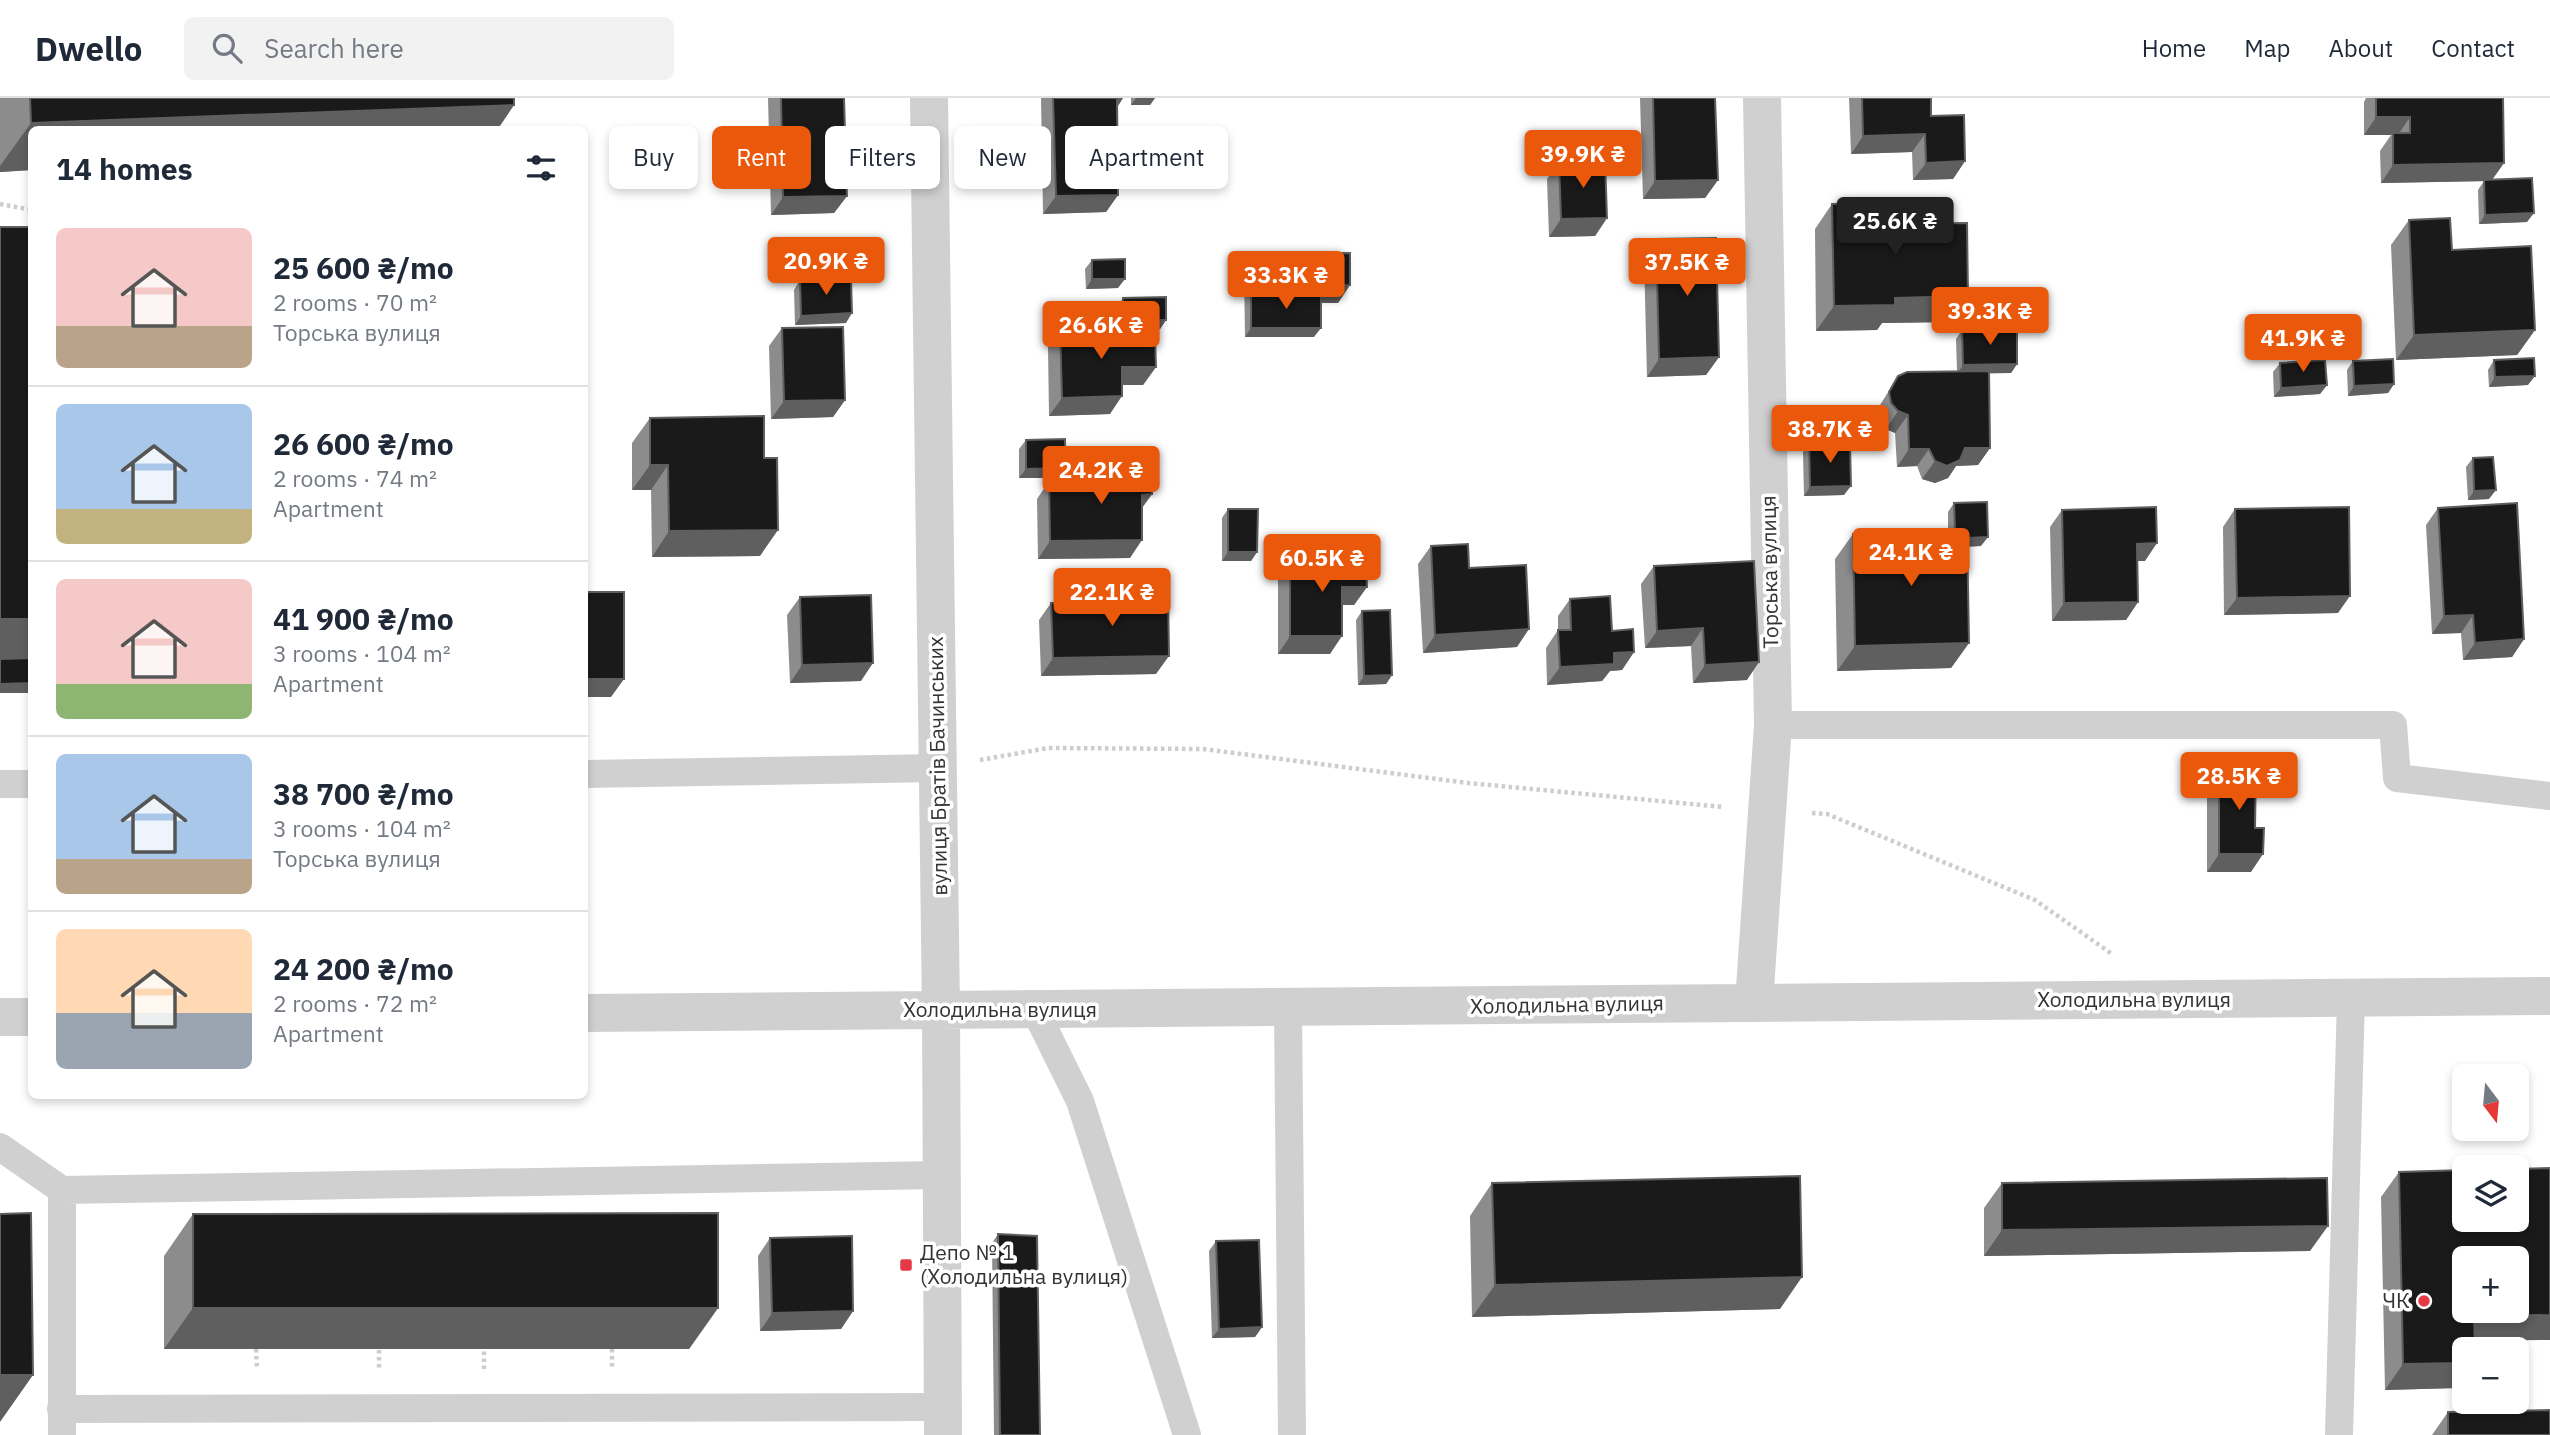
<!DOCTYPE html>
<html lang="en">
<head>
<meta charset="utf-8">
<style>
  body { margin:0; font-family:"IBM Plex Sans",sans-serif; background:#f2f2f3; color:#1f2937; height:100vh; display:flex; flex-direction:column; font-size:26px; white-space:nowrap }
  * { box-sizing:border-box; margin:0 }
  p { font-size:23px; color:#747a83 }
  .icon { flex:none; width:38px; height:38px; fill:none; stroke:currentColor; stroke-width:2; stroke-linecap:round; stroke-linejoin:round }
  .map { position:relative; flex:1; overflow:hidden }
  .sheet { position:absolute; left:28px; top:28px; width:560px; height:973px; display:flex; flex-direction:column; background:#fff; border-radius:10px; box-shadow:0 4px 10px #0003 }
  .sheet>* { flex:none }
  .guide { position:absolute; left:609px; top:28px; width:665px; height:63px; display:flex; gap:14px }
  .needle { width:46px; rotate:164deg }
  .tools { position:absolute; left:2452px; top:966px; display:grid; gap:14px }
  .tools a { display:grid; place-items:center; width:77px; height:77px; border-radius:10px; background:#fff; box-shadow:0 4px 10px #0003; font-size:35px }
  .price { position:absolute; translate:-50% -60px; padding:0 16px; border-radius:7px; background:#ea580c; color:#fff; font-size:23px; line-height:46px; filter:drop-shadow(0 2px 4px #0008) }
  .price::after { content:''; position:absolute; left:50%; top:42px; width:21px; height:16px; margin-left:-10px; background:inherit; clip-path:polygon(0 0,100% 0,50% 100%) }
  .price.active { background:#222; color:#fff }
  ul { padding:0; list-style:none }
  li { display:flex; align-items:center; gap:21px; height:175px; padding:0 28px }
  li+li { border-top:2px solid #e0e1e3 }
  li span { display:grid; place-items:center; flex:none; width:196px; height:140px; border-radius:10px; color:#555 }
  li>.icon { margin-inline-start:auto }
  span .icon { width:84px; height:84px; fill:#fffc; stroke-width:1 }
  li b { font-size:30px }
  h2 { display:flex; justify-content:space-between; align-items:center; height:84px; padding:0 28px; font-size:30px }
  .tag { padding:0 24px; border-radius:10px; background:#fff; box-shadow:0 4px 10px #0003; font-size:24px; line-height:63px }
  .tag.active { background:#ea580c; color:#fff }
  header { display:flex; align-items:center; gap:42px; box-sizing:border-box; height:98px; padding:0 35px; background:#fff; border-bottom:2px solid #e0e1e3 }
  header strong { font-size:33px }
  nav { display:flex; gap:38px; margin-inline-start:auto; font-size:24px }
  .search { width:490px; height:63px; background:#f2f2f3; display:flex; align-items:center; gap:18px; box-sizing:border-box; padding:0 24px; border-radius:10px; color:#747a83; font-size:26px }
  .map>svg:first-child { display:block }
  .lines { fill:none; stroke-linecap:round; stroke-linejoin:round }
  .path { stroke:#cdcdcd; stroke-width:4.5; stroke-dasharray:3.5 3.5; stroke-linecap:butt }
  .lane { stroke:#d0d0d0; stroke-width:28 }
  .street { stroke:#d0d0d0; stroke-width:38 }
  .wall { fill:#8c8c8c }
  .shaded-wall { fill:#5f5f5f }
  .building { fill:#1a1a1a; stroke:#5f5f5f; stroke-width:2; fill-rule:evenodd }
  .poi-dot { fill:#e63946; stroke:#fff; stroke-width:2.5 }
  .labels { text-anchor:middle; stroke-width:7; stroke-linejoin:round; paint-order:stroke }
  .street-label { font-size:21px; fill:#333; stroke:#fff }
  .poi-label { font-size:21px; fill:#333; stroke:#fff; text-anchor:start }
</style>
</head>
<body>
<header>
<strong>Dwello</strong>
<div class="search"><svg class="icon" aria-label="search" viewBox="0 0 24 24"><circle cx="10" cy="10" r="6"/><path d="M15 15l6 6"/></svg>Search here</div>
<nav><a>Home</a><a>Map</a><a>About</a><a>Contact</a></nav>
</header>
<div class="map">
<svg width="2550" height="1337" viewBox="0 0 2550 1337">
  <rect width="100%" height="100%" fill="#fff"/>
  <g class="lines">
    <path class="path" d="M0,106L32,112
      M980,662L1048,650L1203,651L1468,685L1723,709
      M1812,715L1827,716L2035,802L2112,856
      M256,1251L257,1271
      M612,1251V1271
      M379,1252V1272
      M484,1271V1251"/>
    <path class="lane" d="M1773,627H2393L2397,680L2550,698
      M584,676L938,670
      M0,686H32
      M1288,910L1292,1337
      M1035,912L1080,1003L1187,1337
      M0,1049L62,1092V1337
      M62,1092L941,1077
      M61,1311L942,1309
      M2339,1337L2351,900"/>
    <path class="street" d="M929,0L941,913L943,1337
      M1754,905L1773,627L1762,0
      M584,915L2550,898
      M0,919H32"/>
  </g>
  <path class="wall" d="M0,0H514V7L497,32H32V72L0,74Z
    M768,0H844L847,98L834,115L771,117Z
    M1041,0H1123L1117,9L1118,97L1106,114L1043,116Z
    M1131,0H1155L1150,7H1131Z
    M1640,0H1715L1718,82L1705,100L1643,101Z
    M1849,0H1931V18L1965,63L1953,81L1913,82L1912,54L1851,56Z
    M2366,0H2503L2504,65L2492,82L2527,124L2479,126L2478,92L2484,83L2381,85L2380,53L2391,37H2364V4Z
    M1559,64L1607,120L1595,138L1549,139L1547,81Z
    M1832,106L1893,126L1950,224L1882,225L1877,232L1816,233L1815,131Z
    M2409,122L2452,152L2535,232L2517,257L2396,262L2391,147Z
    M1656,141L1719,259L1706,277L1647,279L1644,159Z
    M1256,156L1350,187L1338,205H1321L1314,239H1245L1244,174Z
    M1092,162L1118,190L1086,191L1085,171Z
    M800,182L846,225L795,227L794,192Z
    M1123,200L1166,222L1160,231H1121L1122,240L1156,269L1143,287H1122L1110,316L1049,318L1048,249L1060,232L1117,231V209Z
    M782,230L845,302L833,319L771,321L769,248Z
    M1962,232L2017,266L2011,275H1989L1990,350L1978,367L1956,368L1948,380L1935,385L1922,381L1917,368L1897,369L1895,335L1886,331L1879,323L1877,312L1898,278L1957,273L1956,241Z
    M2494,262L2528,287L2489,289L2488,272Z
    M2353,263L2394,286L2388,295L2348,298L2347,272Z
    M2280,265L2327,287L2320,296L2274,299L2273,274Z
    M650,320L764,360L760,458L652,459L651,392H632V345Z
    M1026,342L1058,380H1019V351Z
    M1809,345L1844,397L1804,398L1803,354Z
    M2473,360L2489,401L2468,402L2466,369Z
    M1111,366L1152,396L1142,410L1130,460L1038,461L1037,401L1049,383L1099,382Z
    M1954,405L1981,448L1967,449L1969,545L1951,570L1837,573L1835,461L1853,436L1948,433V414Z
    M2438,410L2524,541L2512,559L2463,562L2461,535L2432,536L2426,427Z
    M1228,411L1257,454L1251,463H1222V420Z
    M2235,411L2338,515L2224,517L2223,429Z
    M2062,412L2145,463H2137L2138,504L2126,522L2052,523L2050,429Z
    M1431,448L1469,470L1517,549L1423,555L1418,466Z
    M1290,461L1367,489L1354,507H1342L1330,556H1278V479Z
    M1654,468L1747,582L1693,585L1691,548L1645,550L1641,486Z
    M1124,495L1156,576L1041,578L1039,522L1051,505L1119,504Z
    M800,499L861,583L790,585L787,517Z
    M1570,501L1612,533L1634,554L1622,572L1610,573L1602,583L1547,587L1546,550L1558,532V518Z
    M1362,513L1392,577L1386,586L1358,587L1356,522Z
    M2219,668L2251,774H2207V686Z
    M2399,1074L2475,1243L2464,1251V1281L2457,1290L2385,1292L2381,1099Z
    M1492,1085L1780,1211L1472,1219L1470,1118Z
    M2002,1085L2310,1153L1984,1158V1110Z
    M193,1116L718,1210L689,1251H164V1158Z
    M998,1136L1040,1337H994L992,1145Z
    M770,1140L853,1213L841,1231L760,1233L758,1158Z
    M1216,1143L1262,1229L1255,1239L1212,1240L1209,1153Z
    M2448,1314L2550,1337H2432Z"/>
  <path class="shaded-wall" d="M1112,0H1123L1116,11Z
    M1136,0H1155L1150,7H1131Z
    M514,7L497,32H32V72L0,74V68L31,25Z
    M2376,19H2410L2398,37L2393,35L2391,37H2364Z
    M1925,36L1912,54L1851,56L1863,38Z
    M1965,63L1953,81L1913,82L1926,65Z
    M2504,65L2491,83L2381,85L2393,67Z
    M1718,82L1705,100L1643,101L1655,83Z
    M1118,97L1106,114L1043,116L1056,98Z
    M847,98L834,115L771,117L783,99Z
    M2534,115L2527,124L2479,126L2485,117Z
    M1607,120L1595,138L1549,139L1561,121Z
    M1092,181H1125L1118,190L1086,191Z
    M1350,187L1338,205H1251V196L1257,188Z
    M1968,198L1950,224L1882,225L1877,232L1816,233L1834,208L1895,200Z
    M852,215L846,225L795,227L801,218Z
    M1123,222H1166L1160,231H1117Z
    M1251,230H1321L1314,239H1245Z
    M2535,232L2517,257L2396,262L2414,237Z
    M1719,259L1706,277L1647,279L1659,261Z
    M2017,266L2011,275L1957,276L1963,267Z
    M1122,269H1156L1143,287H1109Z
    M2535,278L2528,287L2489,289L2495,279Z
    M2394,286L2388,295L2348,298L2354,288Z
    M2327,287L2320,296L2274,299L2281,290Z
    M1122,298L1110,316L1049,318L1062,300Z
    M845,302L833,319L771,321L784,303Z
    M1898,313L1908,317L1895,335L1886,331Z
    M1965,350H1990L1978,367L1956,368L1948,380L1935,385L1922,381L1935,363Z
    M1909,351H1929L1917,368L1897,369Z
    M650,367H668L651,392H632Z
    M1065,370L1058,380H1019L1026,371Z
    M1851,388L1844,397L1804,398L1810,389Z
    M2496,392L2489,401L2468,402L2474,393Z
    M1152,396L1139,414L1142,397Z
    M778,432L760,458L652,459L669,433Z
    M1988,439L1981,448L1949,449L1955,440Z
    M1142,442L1130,460L1038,461L1050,443Z
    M2157,445L2145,463H2124L2137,446Z
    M1228,454H1257L1251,463H1222Z
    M1342,489H1367L1354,507H1330Z
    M2350,498L2338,515L2224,517L2237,500Z
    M2138,504L2126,522L2052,523L2064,505Z
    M2473,517L2461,535L2432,536L2444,518Z
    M0,521H32V570H0Z
    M1703,530L1691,548L1645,550L1657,533Z
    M1529,531L1517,549L1423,555L1435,537Z
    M1290,538H1342L1330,556H1278Z
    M2524,541L2512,559L2463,562L2475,545Z
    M1969,545L1951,570L1837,573L1855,548Z
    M1634,554L1622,572L1610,573L1602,583L1547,587L1560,569L1614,555Z
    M1169,558L1156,576L1041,578L1053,560Z
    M1759,564L1747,582L1693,585L1705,567Z
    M873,565L861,583L790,585L802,567Z
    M1392,577L1386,586L1358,587L1364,578Z
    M584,581H624L611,599H584Z
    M32,585V595H0V586Z
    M2219,756H2263L2251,774H2207Z
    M2328,1128L2310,1153L1984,1158L2002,1132Z
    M1802,1179L1780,1211L1472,1219L1495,1187Z
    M193,1210H718L689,1251H164Z
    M853,1213L841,1231L760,1233L772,1215Z
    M2550,1217V1242L2457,1243L2474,1218Z
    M1262,1229L1255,1239L1212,1240L1219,1231Z
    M2464,1265V1281L2457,1290L2385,1292L2403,1266Z
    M0,1277H33L0,1324Z"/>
  <path class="building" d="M30,0H514V7L31,25Z
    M781,0H844L847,98L783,99Z
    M1053,0H1117L1118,97L1056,98Z
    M1653,0H1715L1718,82L1655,83Z
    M1862,0H1931V18L1964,17L1965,63L1926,65L1925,36L1863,38Z
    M2376,0H2503L2504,65L2393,67V35H2410V19H2376Z
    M1605,63L1607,120L1561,121L1559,64Z
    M2532,80L2534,115L2485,117L2484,82Z
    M1893,105V126L1967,125L1968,198L1895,200V207L1834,208L1832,106Z
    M2450,120L2452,152L2531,148L2535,232L2414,237L2409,122Z
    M0,129H32V521H0Z
    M1716,140L1719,259L1659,261L1656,141Z
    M1350,155V187L1257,188L1256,156Z
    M1125,161V181H1092V162Z
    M851,181L852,215L801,218L800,182Z
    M1251,196H1321V230H1251Z
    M1166,199V222H1123V200Z
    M843,229L845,302L784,303L782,230Z
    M1121,231L1122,240L1155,239L1156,269H1122V298L1062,300L1060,232Z
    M2017,231V266L1963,267L1962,232Z
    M2534,260L2535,278L2495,279L2494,262Z
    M2393,261L2394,286L2354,288L2353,263Z
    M2325,262L2327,287L2281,290L2280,265Z
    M1989,273L1990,350H1965L1960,362L1947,368L1935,363L1929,351H1909L1908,317L1898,313L1891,305L1889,294L1898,278L1907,274Z
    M764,318V360H777L778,432L669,433L668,367H650V320Z
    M1065,341V370L1026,371V342Z
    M1809,345H1850L1851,388L1810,389Z
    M2493,359L2496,392L2474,393L2473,360Z
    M1151,365L1152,396L1142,397V442L1050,443L1049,383L1111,382V366Z
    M1987,404L1988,439L1967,440V433H1955L1954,405Z
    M2517,405L2524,541L2475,545L2473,517L2444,518L2438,410Z
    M2156,409L2157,445L2137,446L2138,504L2064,505L2062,412Z
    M2349,409L2350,498L2237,500L2235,411Z
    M1228,411H1258L1257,454H1228Z
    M1967,433L1969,545L1855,548L1853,436Z
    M1468,446L1469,470L1526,467L1529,531L1435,537L1431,448Z
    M1290,461H1366L1367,489H1342V538H1290Z
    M1754,463L1759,564L1705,567L1703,530L1657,533L1654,468Z
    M584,494H624V581H584Z
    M1168,494L1169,558L1053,560L1051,505L1125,503L1124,495Z
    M871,497L873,565L802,567L800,499Z
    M1610,498L1612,533L1633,531L1634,554L1614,555V566L1560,569L1558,532H1571L1570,501Z
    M1390,512L1392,577L1364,578L1362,513Z
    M32,560V585L0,586V561Z
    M2219,668L2256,669L2255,730H2264L2263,756H2219Z
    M2550,1070V1217L2474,1218L2475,1251H2464V1265L2403,1266L2399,1074L2464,1072V1122H2516V1071ZM2464,1160H2516V1213H2464Z
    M1800,1078L1802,1179L1495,1187L1492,1085Z
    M2327,1080L2328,1128L2002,1132V1085Z
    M31,1115L33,1277H0V1116Z
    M718,1115V1210H193V1116Z
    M998,1136L1037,1138L1040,1337H1000Z
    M852,1138L853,1213L772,1215L770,1140Z
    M1259,1142L1262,1229L1219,1231L1216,1143Z
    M2550,1312V1337H2448V1314Z"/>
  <g class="poi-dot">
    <rect x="899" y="1160" width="14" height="14" rx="3.5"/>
    <circle cx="2424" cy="1203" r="7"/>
  </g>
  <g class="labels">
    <g class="street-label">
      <text transform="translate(1770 474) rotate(-91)" y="7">Торська вулиця</text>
      <text transform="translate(938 668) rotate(-91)" y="7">вулиця Братів Бачинських</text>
      <text x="2134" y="909">Холодильна вулиця</text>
      <text transform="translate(1567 907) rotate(-1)" y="7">Холодильна вулиця</text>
      <text x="1000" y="919">Холодильна вулиця</text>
    </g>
    <g class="poi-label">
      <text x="920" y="1162">Депо № 1<tspan x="920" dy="24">(Холодильна вулиця)</tspan></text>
      <text x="2410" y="1210" text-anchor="end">ЧК</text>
    </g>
  </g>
</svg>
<div class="tools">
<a><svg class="needle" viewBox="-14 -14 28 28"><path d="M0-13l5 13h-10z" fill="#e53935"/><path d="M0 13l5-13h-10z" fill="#747a83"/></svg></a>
<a><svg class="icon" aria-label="layers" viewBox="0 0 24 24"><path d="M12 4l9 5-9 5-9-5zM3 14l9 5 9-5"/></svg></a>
<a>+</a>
<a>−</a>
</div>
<b class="price" style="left:1583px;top:92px">39.9K ₴</b>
<b class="price active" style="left:1895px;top:159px">25.6K ₴</b>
<b class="price" style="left:826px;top:199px">20.9K ₴</b>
<b class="price" style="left:1687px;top:200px">37.5K ₴</b>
<b class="price" style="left:1286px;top:213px">33.3K ₴</b>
<b class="price" style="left:1990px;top:249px">39.3K ₴</b>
<b class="price" style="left:1101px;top:263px">26.6K ₴</b>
<b class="price" style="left:2303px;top:276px">41.9K ₴</b>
<b class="price" style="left:1830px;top:367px">38.7K ₴</b>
<b class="price" style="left:1101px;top:408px">24.2K ₴</b>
<b class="price" style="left:1911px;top:490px">24.1K ₴</b>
<b class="price" style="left:1322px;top:496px">60.5K ₴</b>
<b class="price" style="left:1112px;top:530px">22.1K ₴</b>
<b class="price" style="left:2239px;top:714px">28.5K ₴</b>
<div class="guide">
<a class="tag">Buy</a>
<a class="tag active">Rent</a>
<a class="tag">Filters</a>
<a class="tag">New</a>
<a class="tag">Apartment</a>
</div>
<section class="sheet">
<h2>14 homes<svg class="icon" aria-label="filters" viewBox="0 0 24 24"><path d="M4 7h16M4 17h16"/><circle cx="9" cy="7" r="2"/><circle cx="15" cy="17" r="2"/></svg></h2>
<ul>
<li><span style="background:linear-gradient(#f6c9c9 70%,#b9a48a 0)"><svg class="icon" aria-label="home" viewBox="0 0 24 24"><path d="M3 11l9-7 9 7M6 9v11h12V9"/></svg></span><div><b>25 600 ₴/mo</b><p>2 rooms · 70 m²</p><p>Торська вулиця</p></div></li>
<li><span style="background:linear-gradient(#a9c7e8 75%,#c2b280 0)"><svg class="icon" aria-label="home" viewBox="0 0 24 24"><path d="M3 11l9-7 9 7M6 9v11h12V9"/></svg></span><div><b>26 600 ₴/mo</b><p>2 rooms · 74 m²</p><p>Apartment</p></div></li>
<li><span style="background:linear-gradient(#f6c9c9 75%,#8fb573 0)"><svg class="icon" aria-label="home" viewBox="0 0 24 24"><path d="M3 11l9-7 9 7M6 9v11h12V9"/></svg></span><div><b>41 900 ₴/mo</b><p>3 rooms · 104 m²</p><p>Apartment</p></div></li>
<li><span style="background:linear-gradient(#a9c7e8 75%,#b9a48a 0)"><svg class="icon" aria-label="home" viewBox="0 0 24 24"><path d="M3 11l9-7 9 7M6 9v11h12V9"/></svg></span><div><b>38 700 ₴/mo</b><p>3 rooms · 104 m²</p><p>Торська вулиця</p></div></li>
<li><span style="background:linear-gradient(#ffd9b3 60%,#9aa5b1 0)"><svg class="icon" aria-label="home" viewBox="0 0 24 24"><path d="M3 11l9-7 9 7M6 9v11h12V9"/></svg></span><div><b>24 200 ₴/mo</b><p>2 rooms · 72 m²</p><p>Apartment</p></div></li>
</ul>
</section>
</div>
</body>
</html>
